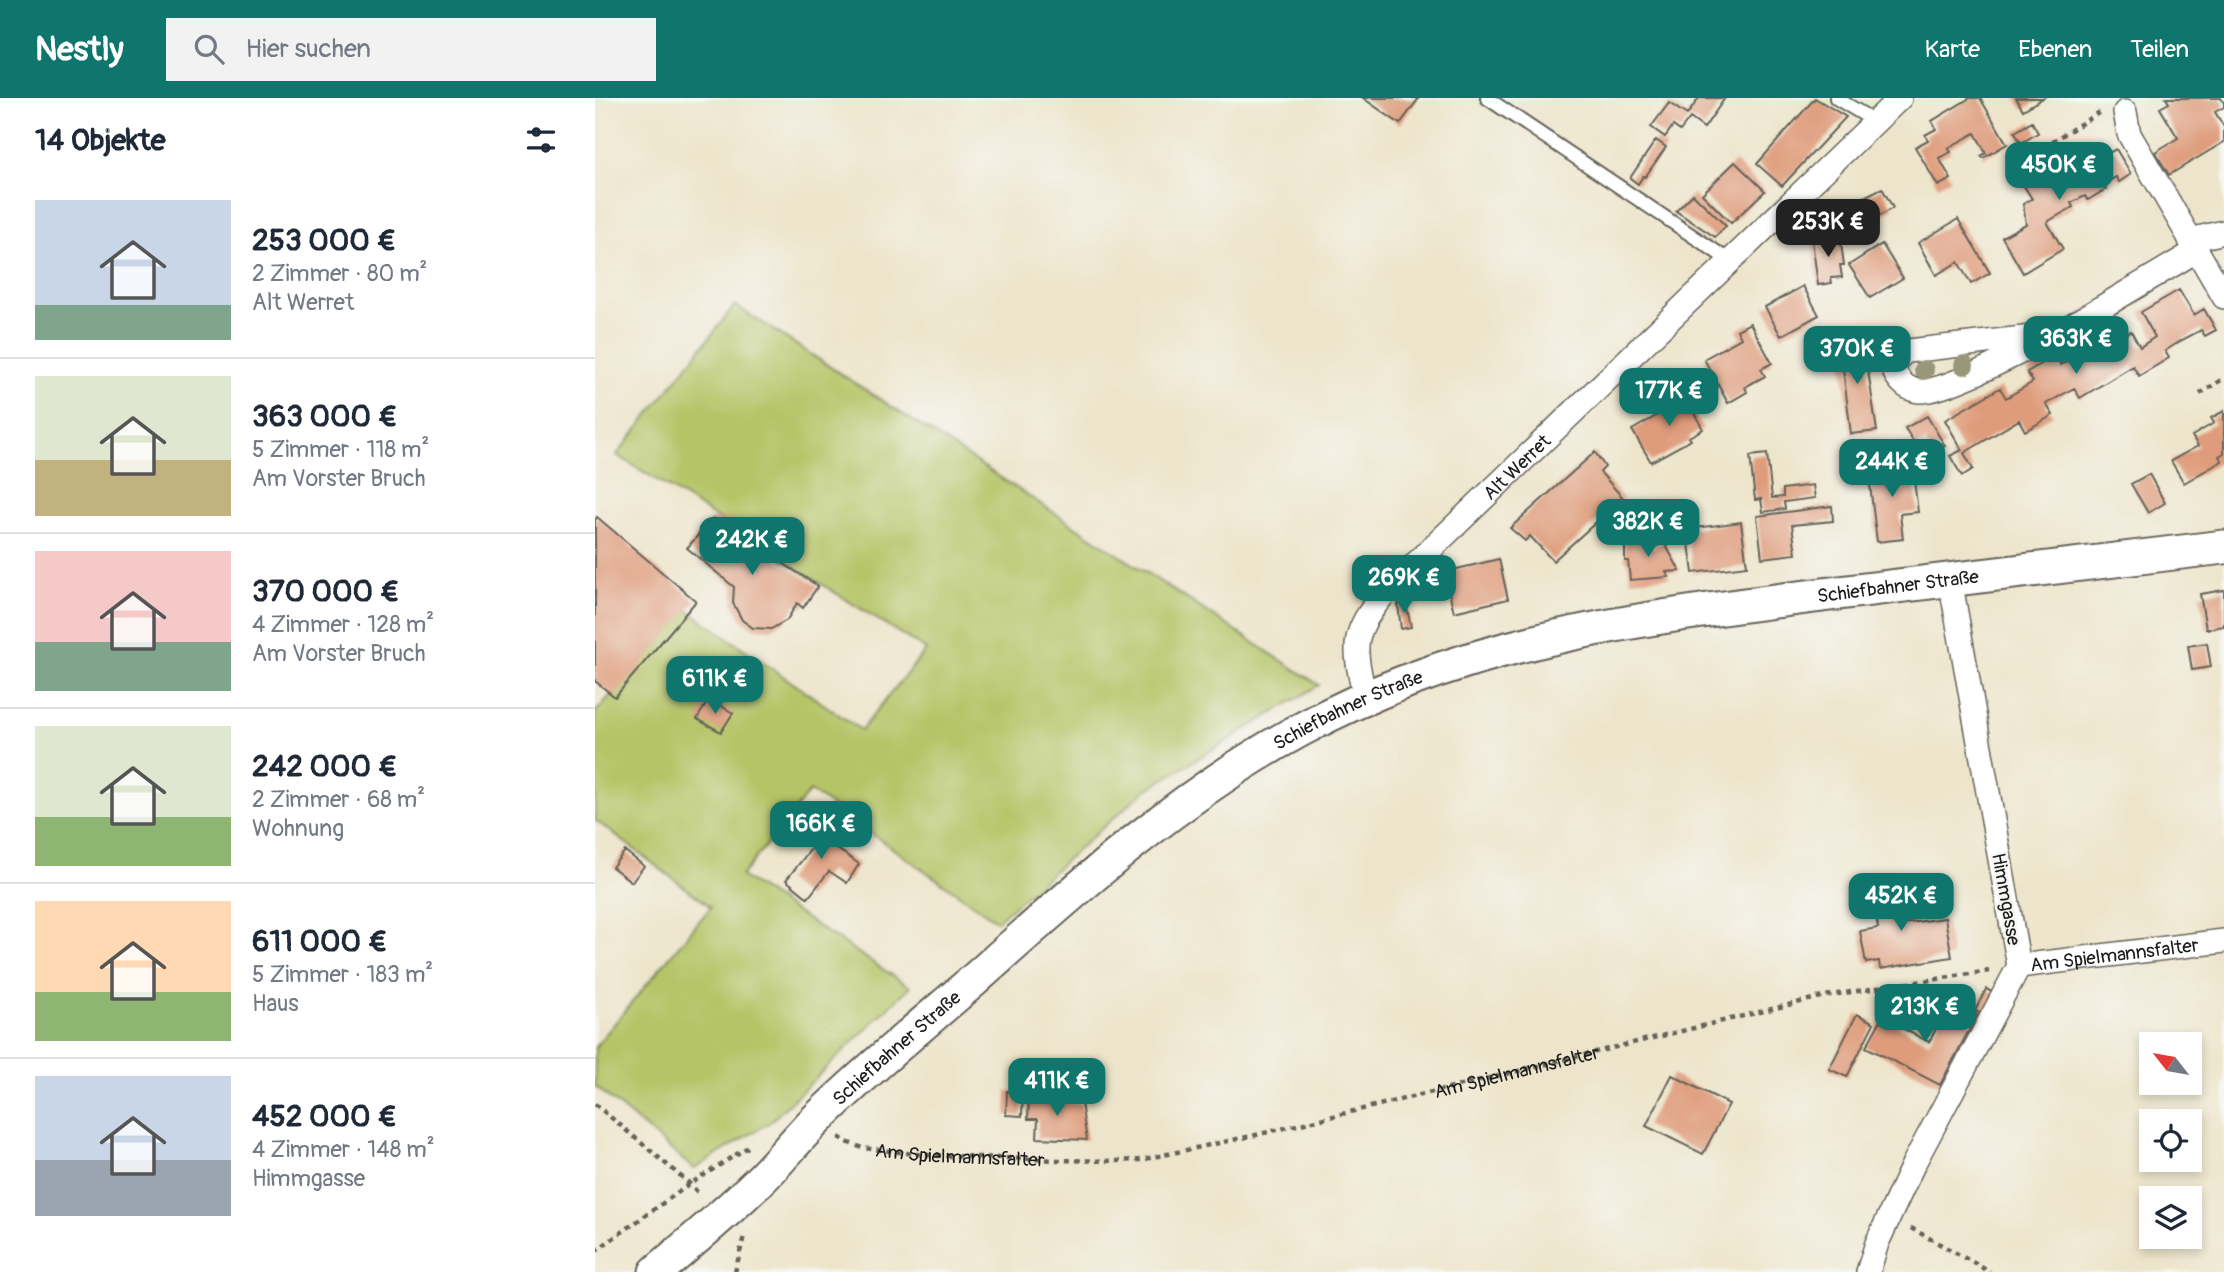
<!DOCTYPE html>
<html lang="de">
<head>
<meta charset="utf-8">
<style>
  body { margin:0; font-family:Pangolin,sans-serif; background:#f2f2f3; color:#1f2937; height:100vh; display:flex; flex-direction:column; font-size:26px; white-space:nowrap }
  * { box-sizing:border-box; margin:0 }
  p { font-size:23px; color:#747a83 }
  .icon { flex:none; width:38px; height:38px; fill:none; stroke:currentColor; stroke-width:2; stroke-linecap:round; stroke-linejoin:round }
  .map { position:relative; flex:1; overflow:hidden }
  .drawer { display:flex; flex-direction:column; background:#fff; width:595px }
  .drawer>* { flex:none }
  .needle { width:46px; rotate:301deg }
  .controls { position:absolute; left:1544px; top:934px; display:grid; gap:14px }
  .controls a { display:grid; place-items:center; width:63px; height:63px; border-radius:0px; background:#fff; box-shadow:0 4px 10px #0003; font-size:35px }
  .price { position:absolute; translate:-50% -60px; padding:0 16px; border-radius:14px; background:#0f766e; color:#fff; font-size:23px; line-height:46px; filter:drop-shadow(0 2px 4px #0008) }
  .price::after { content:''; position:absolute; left:50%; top:42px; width:21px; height:16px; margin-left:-10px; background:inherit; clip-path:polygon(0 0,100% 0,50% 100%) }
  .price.on { background:#222; color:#fff }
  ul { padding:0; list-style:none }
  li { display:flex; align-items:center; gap:21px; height:175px; padding:0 35px }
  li+li { border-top:2px solid #e0e1e3 }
  li span { display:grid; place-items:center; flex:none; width:196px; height:140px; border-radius:0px; color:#555 }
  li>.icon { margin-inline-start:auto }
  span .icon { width:84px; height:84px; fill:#fffc; stroke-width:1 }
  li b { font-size:30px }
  h2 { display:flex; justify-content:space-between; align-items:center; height:84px; padding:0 35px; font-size:30px }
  header { display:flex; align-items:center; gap:42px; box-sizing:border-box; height:98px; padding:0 35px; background:#0f766e; color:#fff }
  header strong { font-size:33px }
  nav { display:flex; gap:38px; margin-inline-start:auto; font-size:24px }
  .search { width:490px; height:63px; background:#f2f2f3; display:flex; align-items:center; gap:18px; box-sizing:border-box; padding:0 24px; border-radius:0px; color:#747a83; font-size:26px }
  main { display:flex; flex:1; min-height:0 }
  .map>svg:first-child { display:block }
  .green { fill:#b5c466; stroke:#687041; stroke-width:2 }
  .building { fill:#df9c7c }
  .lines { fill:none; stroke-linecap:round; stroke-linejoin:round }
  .lane-casing { stroke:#656259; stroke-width:16 }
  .street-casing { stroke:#656259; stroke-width:26 }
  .secondary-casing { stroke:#656259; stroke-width:37 }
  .path { stroke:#656259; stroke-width:4.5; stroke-dasharray:5 5; stroke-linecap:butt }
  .lane { stroke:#fff; stroke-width:12 }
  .street { stroke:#fff; stroke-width:23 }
  .secondary { stroke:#fff; stroke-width:33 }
  .tree { fill:#989779 }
  .labels { text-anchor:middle; stroke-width:5; stroke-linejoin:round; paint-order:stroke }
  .street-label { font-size:19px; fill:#1c1c1c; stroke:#f6f6f2 }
</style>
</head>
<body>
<header>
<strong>Nestly</strong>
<div class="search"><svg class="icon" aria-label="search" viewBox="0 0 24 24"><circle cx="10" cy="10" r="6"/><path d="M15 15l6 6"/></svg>Hier suchen</div>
<nav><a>Karte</a><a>Ebenen</a><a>Teilen</a></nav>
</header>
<main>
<section class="drawer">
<h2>14 Objekte<svg class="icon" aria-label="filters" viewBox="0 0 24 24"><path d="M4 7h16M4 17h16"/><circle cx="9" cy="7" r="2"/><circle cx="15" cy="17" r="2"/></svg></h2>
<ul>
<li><span style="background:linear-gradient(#c9d6e8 75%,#7fa58c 0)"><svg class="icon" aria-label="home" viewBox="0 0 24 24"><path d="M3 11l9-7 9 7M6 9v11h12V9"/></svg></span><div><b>253 000 €</b><p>2 Zimmer · 80 m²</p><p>Alt Werret</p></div></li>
<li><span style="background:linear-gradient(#dfe7d0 60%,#c2b280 0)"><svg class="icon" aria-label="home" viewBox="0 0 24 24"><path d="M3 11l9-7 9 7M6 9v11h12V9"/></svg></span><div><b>363 000 €</b><p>5 Zimmer · 118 m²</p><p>Am Vorster Bruch</p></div></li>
<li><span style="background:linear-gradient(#f6c9c9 65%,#7fa58c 0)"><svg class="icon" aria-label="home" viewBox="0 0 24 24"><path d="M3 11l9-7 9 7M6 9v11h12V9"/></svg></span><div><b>370 000 €</b><p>4 Zimmer · 128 m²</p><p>Am Vorster Bruch</p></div></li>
<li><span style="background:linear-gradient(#dfe7d0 65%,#8fb573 0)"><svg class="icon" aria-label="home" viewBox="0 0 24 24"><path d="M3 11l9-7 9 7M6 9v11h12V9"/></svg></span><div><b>242 000 €</b><p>2 Zimmer · 68 m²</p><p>Wohnung</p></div></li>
<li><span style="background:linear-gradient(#ffd9b3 65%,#8fb573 0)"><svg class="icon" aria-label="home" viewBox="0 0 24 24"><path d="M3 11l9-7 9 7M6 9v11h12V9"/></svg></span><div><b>611 000 €</b><p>5 Zimmer · 183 m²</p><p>Haus</p></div></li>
<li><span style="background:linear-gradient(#c9d6e8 60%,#9aa5b1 0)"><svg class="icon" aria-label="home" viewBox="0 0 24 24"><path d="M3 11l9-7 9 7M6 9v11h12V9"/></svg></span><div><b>452 000 €</b><p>4 Zimmer · 148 m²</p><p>Himmgasse</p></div></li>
</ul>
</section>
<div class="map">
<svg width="1629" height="1174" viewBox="0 0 1629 1174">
  <rect width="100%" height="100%" fill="#f6f6f2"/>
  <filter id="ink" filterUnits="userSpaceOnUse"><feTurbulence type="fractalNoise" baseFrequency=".0143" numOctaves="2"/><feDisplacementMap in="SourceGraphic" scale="14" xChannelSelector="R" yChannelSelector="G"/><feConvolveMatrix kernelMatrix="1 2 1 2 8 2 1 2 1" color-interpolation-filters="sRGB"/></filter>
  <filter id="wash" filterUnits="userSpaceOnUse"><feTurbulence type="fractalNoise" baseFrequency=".00686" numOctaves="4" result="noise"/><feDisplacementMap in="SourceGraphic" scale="28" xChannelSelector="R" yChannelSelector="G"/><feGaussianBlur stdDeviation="1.57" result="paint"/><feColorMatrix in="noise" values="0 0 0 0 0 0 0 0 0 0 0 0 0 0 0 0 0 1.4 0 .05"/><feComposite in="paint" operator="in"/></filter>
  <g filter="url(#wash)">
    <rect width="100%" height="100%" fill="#ede5cb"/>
    <path class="green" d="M140,207L724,587L548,694L402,823L215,693L146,778L315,889L175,1024L99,1071L0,988V949L116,809L0,722V615L91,511L266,632L331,552L22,357Z"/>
    <g id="blocks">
      <path class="building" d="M768,0H824L805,26Z
        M1104,0H1130L1109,30L1095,20L1085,33L1078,28L1070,39L1056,29L1074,5L1092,17Z
        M1220,0L1251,19L1187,88L1162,66Z
        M1375,0H1385L1412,46L1388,60L1386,58L1391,55L1380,35L1353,50L1356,54L1344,60L1356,81L1343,88L1320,49L1333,42L1330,37L1341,31L1337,23Z
        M1421,0H1448L1428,12Z
        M1571,0H1626L1629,5V9L1620,14L1629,29V44L1574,77L1560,54L1583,40L1565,10L1574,5Z
        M1437,24L1443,35L1426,45L1420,34Z
        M1061,42L1071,49L1050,79L1048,78L1043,86L1035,80Z
        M1506,51L1510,57L1521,51L1536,76L1524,84L1521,79L1508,87L1511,91L1493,102L1490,98L1476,105L1478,109L1452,124L1468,151L1428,175L1407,139L1431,126L1428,106L1437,101L1423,78L1439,69L1442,75L1452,68L1459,79L1471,72L1468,67L1492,53L1495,58Z
        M1140,64L1170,93L1136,125L1107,96Z
        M1287,90L1298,110L1276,123L1263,102Z
        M1098,96L1131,128L1120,139L1081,113Z
        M1363,121L1395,175L1376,186L1363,164L1341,177L1323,145Z
        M1245,138L1249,167H1245L1247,179L1236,180L1237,185L1223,187L1217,142Z
        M1287,146L1308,180L1275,200L1254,167Z
        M1208,188L1224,217L1186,238L1170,209Z
        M1584,192L1599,217L1609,211L1621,232L1610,238L1606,232L1587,242L1570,253L1574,260L1544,278L1538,268L1485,300L1479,290L1451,306L1458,317L1430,333L1424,322L1369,355L1378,371L1367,378L1355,358L1367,352L1350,322L1405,290L1411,300L1438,284L1432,274L1460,258L1466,267L1522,234L1525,240L1536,233L1545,249L1560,239L1546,214Z
        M1155,225L1177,265L1166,271L1170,278L1150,289L1152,294L1133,305L1109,261L1146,240L1142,232Z
        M1261,236L1264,253L1270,252L1282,333L1256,336L1244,238Z
        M1085,290L1108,331L1094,339L1096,342L1056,364L1037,332L1075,310L1069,300Z
        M1629,313V355L1624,358L1627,363L1589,385L1576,363L1603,348L1597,338L1619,325L1616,320Z
        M1332,318L1350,348L1337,356L1330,343L1321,348L1310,330Z
        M1000,354L1010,369L1005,374L1028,400L958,463L935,438L930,443L915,430Z
        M1172,356L1177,400L1188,399V391L1218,387L1220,400L1189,404L1190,411L1168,414L1166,401L1160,402L1155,358Z
        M1317,366L1323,414L1305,416L1308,441L1282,444L1273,371Z
        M1554,376L1570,405L1553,415L1536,386Z
        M1237,408L1238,423L1197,427L1201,456L1167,460L1162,418Z
        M2,419L101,503L20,599L0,583V422Z
        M118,420L223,488L208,510L202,505L192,522L176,531L158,530L147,522L138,505L139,489L92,450Z
        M1146,424L1152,468L1098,475L1092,431Z
        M1051,438L1058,450L1069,444L1085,473L1071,474L1074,479L1035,482L1033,463H1030V441Z
        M904,461L913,501L859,514L849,474Z
        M1629,492V528L1611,531L1605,496Z
        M810,501L816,529L806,531L803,507Z
        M1612,545L1616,569L1597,572L1593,548Z
        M114,601L138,615L126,634L102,621Z
        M218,719L245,738L238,748L264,766L252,785L234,773L213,800L191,782L224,741L210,732Z
        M30,753L49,768L37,784L17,769Z
        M1276,784L1305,785L1303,818H1299L1301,827L1350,820L1357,859L1285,871L1284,863L1271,865L1265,833L1283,830L1281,817H1275Z
        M1391,891L1403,897L1392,918L1380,913Z
        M1356,903L1382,917L1345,987L1271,949L1287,920L1334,944Z
        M1262,916L1279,925L1252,979L1234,971Z
        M1077,977L1134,1006L1108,1056L1051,1028Z
        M412,993L428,994L427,1018L411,1017Z
        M434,998L467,999L466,1005H486L492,1042L442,1040L443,1021H433Z"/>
    </g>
  </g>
  <g filter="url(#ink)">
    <use href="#blocks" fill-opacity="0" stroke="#656259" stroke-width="2"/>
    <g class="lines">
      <g class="lane-casing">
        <path id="lane" d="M892,0L1135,163
          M1241,0L1281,24"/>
      </g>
      <g class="street-casing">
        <g id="street">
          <path d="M1530,14L1534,36L1629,199"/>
          <path d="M1595,142L1629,134"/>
          <path d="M1462,236C1434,249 1352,294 1325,293C1313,292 1306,286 1300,275C1299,264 1303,257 1313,253L1462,236L1601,153"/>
          <path id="s2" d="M770,600C759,549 754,537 790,495L1305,0"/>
          <path id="s3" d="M1424,868L1629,843"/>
          <path d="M1273,1174L1282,1145L1319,1065L1424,868L1355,481"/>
        </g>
      </g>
      <g class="secondary-casing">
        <g id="secondary">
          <path id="s4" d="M61,1174C95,1145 130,1116 162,1085C184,1064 202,1040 224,1019C273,971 327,927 379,882C481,791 585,696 707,631C870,542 1045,520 1227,497C1361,480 1495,464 1629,449"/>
        </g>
      </g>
      <g class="path">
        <path d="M1432,59L1505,14"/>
        <path d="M1605,296L1629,280"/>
        <path d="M0,1006L95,1086L105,1097"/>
        <path id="s1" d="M244,1039L251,1044L268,1050L330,1057L464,1062L518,1063L545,1062L661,1037L1230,898L1394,873"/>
        <path d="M1316,1130L1395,1174"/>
        <path d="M0,1153L95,1086L153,1049"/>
        <path d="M140,1174L149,1138"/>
      </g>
      <use href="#lane" class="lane"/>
      <use href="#street" class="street"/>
      <use href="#secondary" class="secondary"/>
    </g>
    <g class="tree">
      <circle cx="1369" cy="267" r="10"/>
      <circle cx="1329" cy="272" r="10"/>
    </g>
  </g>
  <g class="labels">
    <g class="street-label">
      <text dy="7" stroke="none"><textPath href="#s2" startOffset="296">Alt Werret</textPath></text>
      <text dy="7" stroke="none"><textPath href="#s4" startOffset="1463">Schiefbahner Straße</textPath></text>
      <text dy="7" stroke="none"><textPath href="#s4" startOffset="896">Schiefbahner Straße</textPath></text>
      <text transform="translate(1412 801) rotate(80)" y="7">Himmgasse</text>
      <text dy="7" stroke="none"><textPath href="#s3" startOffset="96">Am Spielmannsfalter</textPath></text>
      <text dy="7" stroke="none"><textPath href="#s4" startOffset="329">Schiefbahner Straße</textPath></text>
      <text dy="7" stroke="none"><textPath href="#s1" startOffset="691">Am Spielmannsfalter</textPath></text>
      <text dy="7" stroke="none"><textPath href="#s1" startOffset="124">Am Spielmannsfalter</textPath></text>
    </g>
  </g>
</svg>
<div class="controls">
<a><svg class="needle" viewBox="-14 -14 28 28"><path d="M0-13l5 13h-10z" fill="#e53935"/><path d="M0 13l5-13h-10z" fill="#747a83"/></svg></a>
<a><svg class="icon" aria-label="locate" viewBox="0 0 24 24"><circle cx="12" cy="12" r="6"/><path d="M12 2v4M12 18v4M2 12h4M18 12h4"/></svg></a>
<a><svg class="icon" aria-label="layers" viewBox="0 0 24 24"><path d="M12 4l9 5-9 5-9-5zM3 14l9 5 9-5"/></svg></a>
</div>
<b class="price" style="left:1464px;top:104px">450K €</b>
<b class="price on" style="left:1233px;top:161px">253K €</b>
<b class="price" style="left:1481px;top:278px">363K €</b>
<b class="price" style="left:1262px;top:288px">370K €</b>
<b class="price" style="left:1074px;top:330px">177K €</b>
<b class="price" style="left:1297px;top:401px">244K €</b>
<b class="price" style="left:1053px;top:461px">382K €</b>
<b class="price" style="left:157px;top:479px">242K €</b>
<b class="price" style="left:809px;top:517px">269K €</b>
<b class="price" style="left:120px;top:618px">611K €</b>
<b class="price" style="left:226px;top:763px">166K €</b>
<b class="price" style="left:1306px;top:835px">452K €</b>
<b class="price" style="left:1330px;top:946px">213K €</b>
<b class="price" style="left:462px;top:1020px">411K €</b>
</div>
</main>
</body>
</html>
